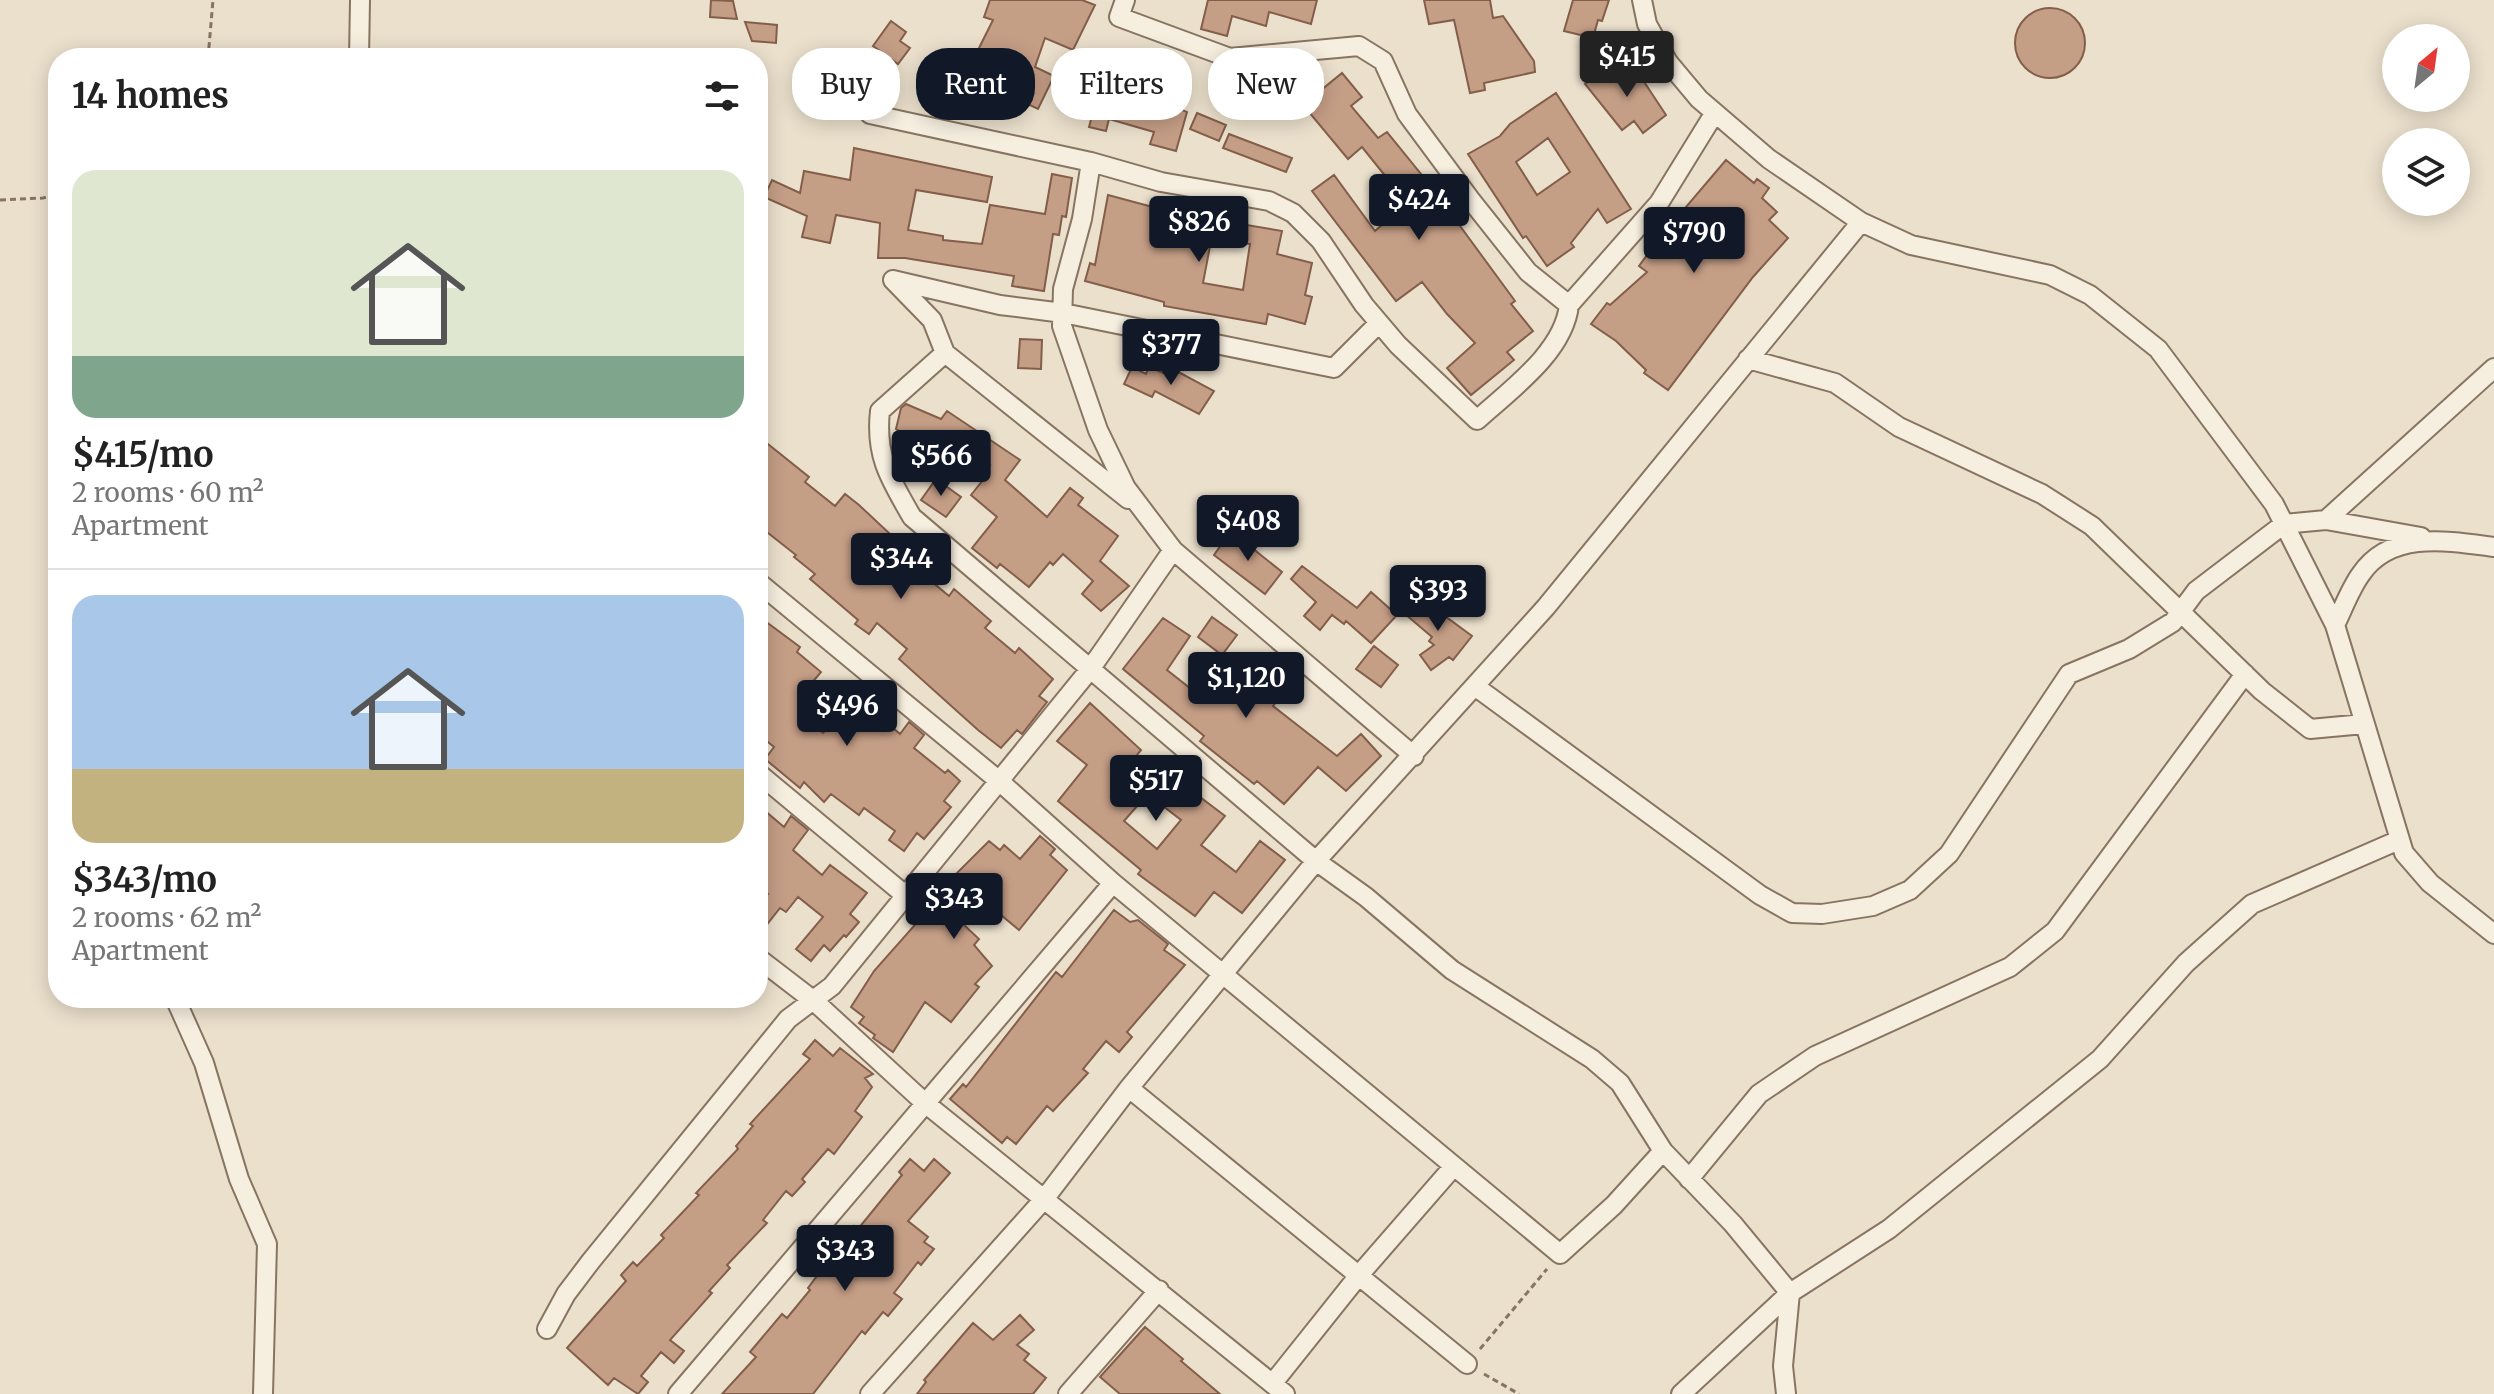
<!DOCTYPE html>
<html lang="en">
<head>
<meta charset="utf-8">
<style>
  body { margin:0; font-family:Merriweather,serif; background:#f2f2f2; color:#222; height:100vh; display:flex; flex-direction:column; font-size:30px; white-space:nowrap }
  * { box-sizing:border-box; margin:0 }
  p { font-size:26px; color:#767676 }
  .icon { flex:none; width:44px; height:44px; fill:none; stroke:currentColor; stroke-width:2; stroke-linecap:round; stroke-linejoin:round }
  .map { position:relative; flex:1; overflow:hidden }
  .sheet { position:absolute; left:48px; top:48px; width:720px; height:960px; display:flex; flex-direction:column; background:#fff; border-radius:32px; box-shadow:0 4px 20px #0003 }
  .sheet>* { flex:none }
  .hud { position:absolute; left:792px; top:48px; width:760px; height:72px; display:flex; gap:16px }
  .needle { width:52px; rotate:29deg }
  .fabs { position:absolute; left:2382px; top:24px; display:grid; gap:16px }
  .fabs a { display:grid; place-items:center; width:88px; height:88px; border-radius:50%; background:#fff; box-shadow:0 4px 20px #0003; font-size:40px }
  .price { position:absolute; translate:-50% -68px; padding:0 18px; border-radius:8px; background:#111827; color:#fff; font-size:26px; line-height:52px; filter:drop-shadow(0 2px 4px #0008) }
  .price::after { content:''; position:absolute; left:50%; top:48px; width:24px; height:18px; margin-left:-12px; background:inherit; clip-path:polygon(0 0,100% 0,50% 100%) }
  .price.current { background:#222; color:#fff }
  ul { padding:0; list-style:none }
  li { display:grid; align-content:center; gap:16px; height:424px; padding:0 24px }
  li+li { border-top:2px solid #e0e0e0 }
  li span { display:grid; place-items:center; height:248px; border-radius:24px; color:#555 }
  li>.icon { margin-inline-start:auto }
  span .icon { width:144px; height:144px; fill:#fffc; stroke-width:1 }
  li b { font-size:34px }
  h2 { display:flex; justify-content:space-between; align-items:center; height:96px; padding:0 24px; font-size:34px }
  .chip { padding:0 28px; border-radius:32px; background:#fff; box-shadow:0 4px 20px #0003; font-size:28px; line-height:72px }
  .chip.current { background:#111827; color:#fff }
  .map>svg:first-child { display:block }
  .building { fill:#c59e86; stroke:#835e4a; stroke-width:2; fill-rule:evenodd }
  .lines { fill:none; stroke-linecap:round; stroke-linejoin:round }
  .street-casing { stroke:#877461; stroke-width:22 }
  .path { stroke:#877461; stroke-width:3; stroke-dasharray:6 4; stroke-linecap:butt }
  .street { stroke:#f6eedf; stroke-width:18 }
</style>
</head>
<body>
<div class="map">
<svg width="2494" height="1394" viewBox="0 0 2494 1394">
  <rect width="100%" height="100%" fill="#ebe0cc"/>
  <path class="building" d="M711,0L733,1L737,19L710,17Z
    M990,0H1082L1095,5L1073,50L1045,38L1035,67L1054,76L1038,109L966,74L993,20L984,17Z
    M1208,0H1317L1311,24L1269,12L1266,26L1232,16L1227,36L1201,29Z
    M1424,0H1490L1493,18L1503,16L1534,61L1535,72L1484,83L1485,90L1470,93L1454,20L1429,24Z
    M1573,0H1609L1602,21L1598,20L1593,38L1564,31Z
    M2015 43a35 35 0 1 1 70 0a35 35 0 1 1-70 0Z
    M891,21L906,32L900,41L910,48L898,64L873,46Z
    M745,22L777,25L776,43L752,41Z
    M1141,59L1170,70L1158,100L1187,112L1176,151L1150,144L1154,132L1109,119L1106,131L1089,127L1100,86L1090,81L1098,63L1132,80Z
    M1631,62L1666,115L1643,133L1634,121L1622,130L1585,84L1599,74L1604,81Z
    M1342,73L1362,97L1351,106L1378,138L1387,132L1430,185L1515,301L1511,304L1533,331L1507,352L1514,360L1471,395L1447,368L1475,343L1447,314L1422,282L1396,301L1312,191L1334,175L1375,231L1407,203L1362,147L1348,159L1303,105Z
    M1556,93L1631,209L1607,223L1598,209L1571,243L1574,247L1547,266L1526,236L1523,238L1468,154L1500,136L1510,124ZM1548,138L1570,172L1537,195L1516,162Z
    M1197,113L1226,125L1219,141L1190,129Z
    M1229,134L1292,158L1286,172L1223,148Z
    M854,148L992,177L987,202L916,190L908,230L943,236V240L982,244L990,205L1045,214L1052,174L1072,178L1066,217L1062,216L1059,235L1053,234L1044,291L1012,286L1014,276L905,258H878L880,223L836,215L830,243L802,237L807,216L764,197L772,180L800,193L804,171L850,180Z
    M1726,160L1754,183L1757,179L1769,188L1762,198L1777,212L1769,220L1788,238L1753,277L1668,390L1644,373L1646,370L1616,341L1591,324L1607,303L1610,305L1647,272L1639,266L1657,241Z
    M1108,195L1175,213L1282,231L1277,254L1312,263L1305,295L1312,297L1305,324L1268,314L1266,324L1164,306V302L1085,281L1090,263L1095,265ZM1211,241L1250,244L1243,290L1203,283Z
    M1020,339L1042,340L1041,369L1018,368Z
    M1132,367L1146,374L1149,367L1168,375L1171,368L1214,391L1199,414L1155,391L1152,397L1124,384Z
    M906,404L941,419L947,411L1020,460L1005,480L1047,517L1070,488L1083,498L1078,505L1118,536L1100,561L1129,586L1101,611L1082,594L1093,581L1063,554L1053,565L1050,562L1029,587L1000,564L997,568L972,548L997,517L971,495L987,475L984,473L990,465L960,444L935,476L922,465L924,458L917,453L924,445L896,429L901,408Z
    M758,436L809,477L805,482L835,506L845,494L859,505L922,564L918,570L949,596L954,589L991,621L985,628L1015,653L1019,648L1053,679L1039,696L1047,702L1022,734L1017,730L1001,748L978,730L899,659L907,649L877,623L869,634L855,624L858,620L810,579L815,574L794,557L796,555L758,525Z
    M936,479L961,497L946,517L921,500Z
    M1231,531L1282,572L1265,594L1214,555Z
    M1302,566L1357,608L1371,592L1397,615L1371,643L1346,621L1344,624L1332,615L1320,630L1304,616L1316,602L1291,579Z
    M1419,597L1472,636L1453,660L1449,657L1431,670L1420,655L1434,645L1429,641L1432,637L1405,614Z
    M1212,617L1237,635L1222,655L1198,637Z
    M1163,618L1190,636L1167,670L1195,692L1219,663L1250,684L1269,661L1293,681L1273,706L1337,756L1361,734L1381,756L1346,791L1318,767L1284,804L1257,781L1254,784L1200,741L1204,736L1123,669Z
    M765,621L800,647L797,652L821,672L805,691L812,697L799,714L823,733L866,688L883,704L875,712L900,734L909,722L915,727L924,735L914,748L945,773L948,770L960,781L944,801L951,807L924,839L917,833L904,851L889,840L895,831L864,808L859,815L831,794L824,802L804,782L800,788L765,759L774,747L758,734V630Z
    M1374,646L1398,665L1381,687L1356,669Z
    M1090,703L1141,750L1120,776L1145,797L1124,821L1157,849L1181,820L1154,799L1172,776L1225,816L1201,845L1236,872L1260,841L1285,860L1242,913L1214,892L1195,916L1138,874L1141,870L1058,801L1087,765L1057,741Z
    M758,805L784,827L791,816L808,830L793,850L822,875L830,865L867,893L850,914L859,922L846,937L844,935L830,951L824,945L811,961L796,949L823,917L798,897L786,912L780,908L758,936V906L768,894L758,890Z
    M1040,836L1055,849L1050,855L1067,870L1019,930L984,901L964,925L979,939L974,945L992,966L975,984L979,987L951,1022L925,1002L893,1052L873,1038L875,1035L859,1023L864,1017L851,1007L874,971L929,909L933,913L961,877L957,873L989,841L1000,850L1004,845L1020,859Z
    M1114,910L1130,922L1138,920L1168,944L1164,950L1185,965L1127,1032L1132,1037L1119,1052L1106,1041L1083,1069L1088,1073L1053,1111L1047,1106L1016,1144L1007,1137L1002,1143L950,1099L963,1084L966,1087L1056,972L1062,977Z
    M815,1040L833,1056L840,1048L873,1074L865,1078L872,1087L855,1111L862,1117L834,1154L828,1149L802,1179L805,1182L792,1196L786,1191L763,1220L767,1223L727,1265L730,1268L709,1291L712,1293L670,1340L684,1351L674,1363L661,1352L641,1376L648,1382L638,1394L614,1378L608,1385L567,1348L626,1281L621,1275L633,1262L637,1266L664,1238L661,1235L699,1195L696,1193L738,1149L736,1146L753,1126L750,1124L810,1059L803,1054Z
    M910,1159L924,1171L934,1159L950,1173L908,1221L928,1237L924,1242L934,1249L921,1265L918,1262L894,1293L902,1299L888,1316L883,1312L865,1334L862,1331L813,1394H722L756,1357L750,1352L761,1339L782,1314L787,1318L810,1290L808,1288L849,1233L854,1226L858,1229L902,1175L899,1172Z
    M1020,1315L1034,1330L1017,1345L1029,1354L1024,1360L1046,1378L1033,1394H917L926,1382L924,1380L973,1323L993,1340Z
    M1145,1327L1183,1359L1181,1361L1220,1394H1120L1100,1377Z"/>
  <g class="lines">
    <g class="street-casing">
      <path id="street" d="M1642,0L1647,24L1668,62L1699,99L1769,159L1861,222L1911,245L2050,275L2090,295L2158,349L2274,504L2335,625L2404,853L2430,883L2494,934
        M359,58L360,0
        M870,114L1091,162L1161,182L1269,201L1293,213L1321,241L1364,305L1398,345L1477,420C1510,390 1564,352 1569,305L1528,272L1470,199L1407,114L1383,61L1359,46L1230,58L1119,17L1125,0
        M1091,162L1082,219L1063,289L1062,326L1098,430L1126,488L1173,550L1414,756
        M893,280L1000,305L1063,313L1334,368L1379,323
        M893,280L932,320L945,353L1128,499
        M1569,305L1659,203L1714,114
        M945,353L880,411C875,456 890,479 912,517L1316,861L1366,897L1452,970L1592,1059L1620,1083L1663,1151L1733,1224L1790,1293L1783,1366L1786,1394
        M1748,359L1835,383L1899,427L2042,494L2092,526L2262,691L2310,729L2364,724
        M2326,520L2421,537
        M758,582L998,780L1113,883L1560,1254L1614,1205L1663,1151
        M2335,625C2343,609 2350,589 2361,574C2391,530 2449,541 2494,547
        M1476,687L1760,895L1792,913L1822,914L1873,906L1910,890L1949,854L2069,674L2129,649L2173,622L2196,591L2284,524L2326,520L2494,368
        M758,773L905,895
        M758,958L814,1001L925,1103L1285,1394
        M175,998L204,1063L239,1179L267,1244L263,1394
        M1129,1088L1467,1364
        M1689,1179L1759,1094L1815,1056L2010,967L2055,931L2245,674
        M547,1329L566,1294L591,1261L788,1019L832,986L1091,668L1173,550
        M1273,1383L1360,1274L1454,1166
        M678,1394L1113,883
        M870,1394L1045,1198L1129,1088L1316,861L1546,607L1861,222
        M1068,1394L1159,1290
        M1681,1394L1790,1293L1889,1229L2100,1059L2186,963L2252,904L2399,840"/>
    </g>
    <path class="path" d="M208,58L213,0
      M0,200L43,198L58,194
      M1480,1349L1547,1269
      M1484,1374L1519,1394"/>
    <use href="#street" class="street"/>
  </g>
</svg>
<div class="fabs">
<a><svg class="needle" viewBox="-14 -14 28 28"><path d="M0-13l5 13h-10z" fill="#e53935"/><path d="M0 13l5-13h-10z" fill="#767676"/></svg></a>
<a><svg class="icon" aria-label="layers" viewBox="0 0 24 24"><path d="M12 4l9 5-9 5-9-5zM3 14l9 5 9-5"/></svg></a>
</div>
<b class="price current" style="left:1627px;top:99px">$415</b>
<b class="price" style="left:1419px;top:242px">$424</b>
<b class="price" style="left:1199px;top:264px">$826</b>
<b class="price" style="left:1694px;top:275px">$790</b>
<b class="price" style="left:1171px;top:387px">$377</b>
<b class="price" style="left:941px;top:498px">$566</b>
<b class="price" style="left:1248px;top:563px">$408</b>
<b class="price" style="left:901px;top:601px">$344</b>
<b class="price" style="left:1438px;top:633px">$393</b>
<b class="price" style="left:1246px;top:720px">$1,120</b>
<b class="price" style="left:847px;top:748px">$496</b>
<b class="price" style="left:1156px;top:823px">$517</b>
<b class="price" style="left:954px;top:941px">$343</b>
<b class="price" style="left:845px;top:1293px">$343</b>
<div class="hud">
<a class="chip">Buy</a>
<a class="chip current">Rent</a>
<a class="chip">Filters</a>
<a class="chip">New</a>
</div>
<section class="sheet">
<h2>14 homes<svg class="icon" aria-label="filters" viewBox="0 0 24 24"><path d="M4 7h16M4 17h16"/><circle cx="9" cy="7" r="2"/><circle cx="15" cy="17" r="2"/></svg></h2>
<ul>
<li><span style="background:linear-gradient(#dfe7d0 75%,#7fa58c 0)"><svg class="icon" aria-label="home" viewBox="0 0 24 24"><path d="M3 11l9-7 9 7M6 9v11h12V9"/></svg></span><div><b>$415/mo</b><p>2 rooms · 60 m²</p><p>Apartment</p></div></li>
<li><span style="background:linear-gradient(#a9c7e8 70%,#c2b280 0)"><svg class="icon" aria-label="home" viewBox="0 0 24 24"><path d="M3 11l9-7 9 7M6 9v11h12V9"/></svg></span><div><b>$343/mo</b><p>2 rooms · 62 m²</p><p>Apartment</p></div></li>
</ul>
</section>
</div>
</body>
</html>
